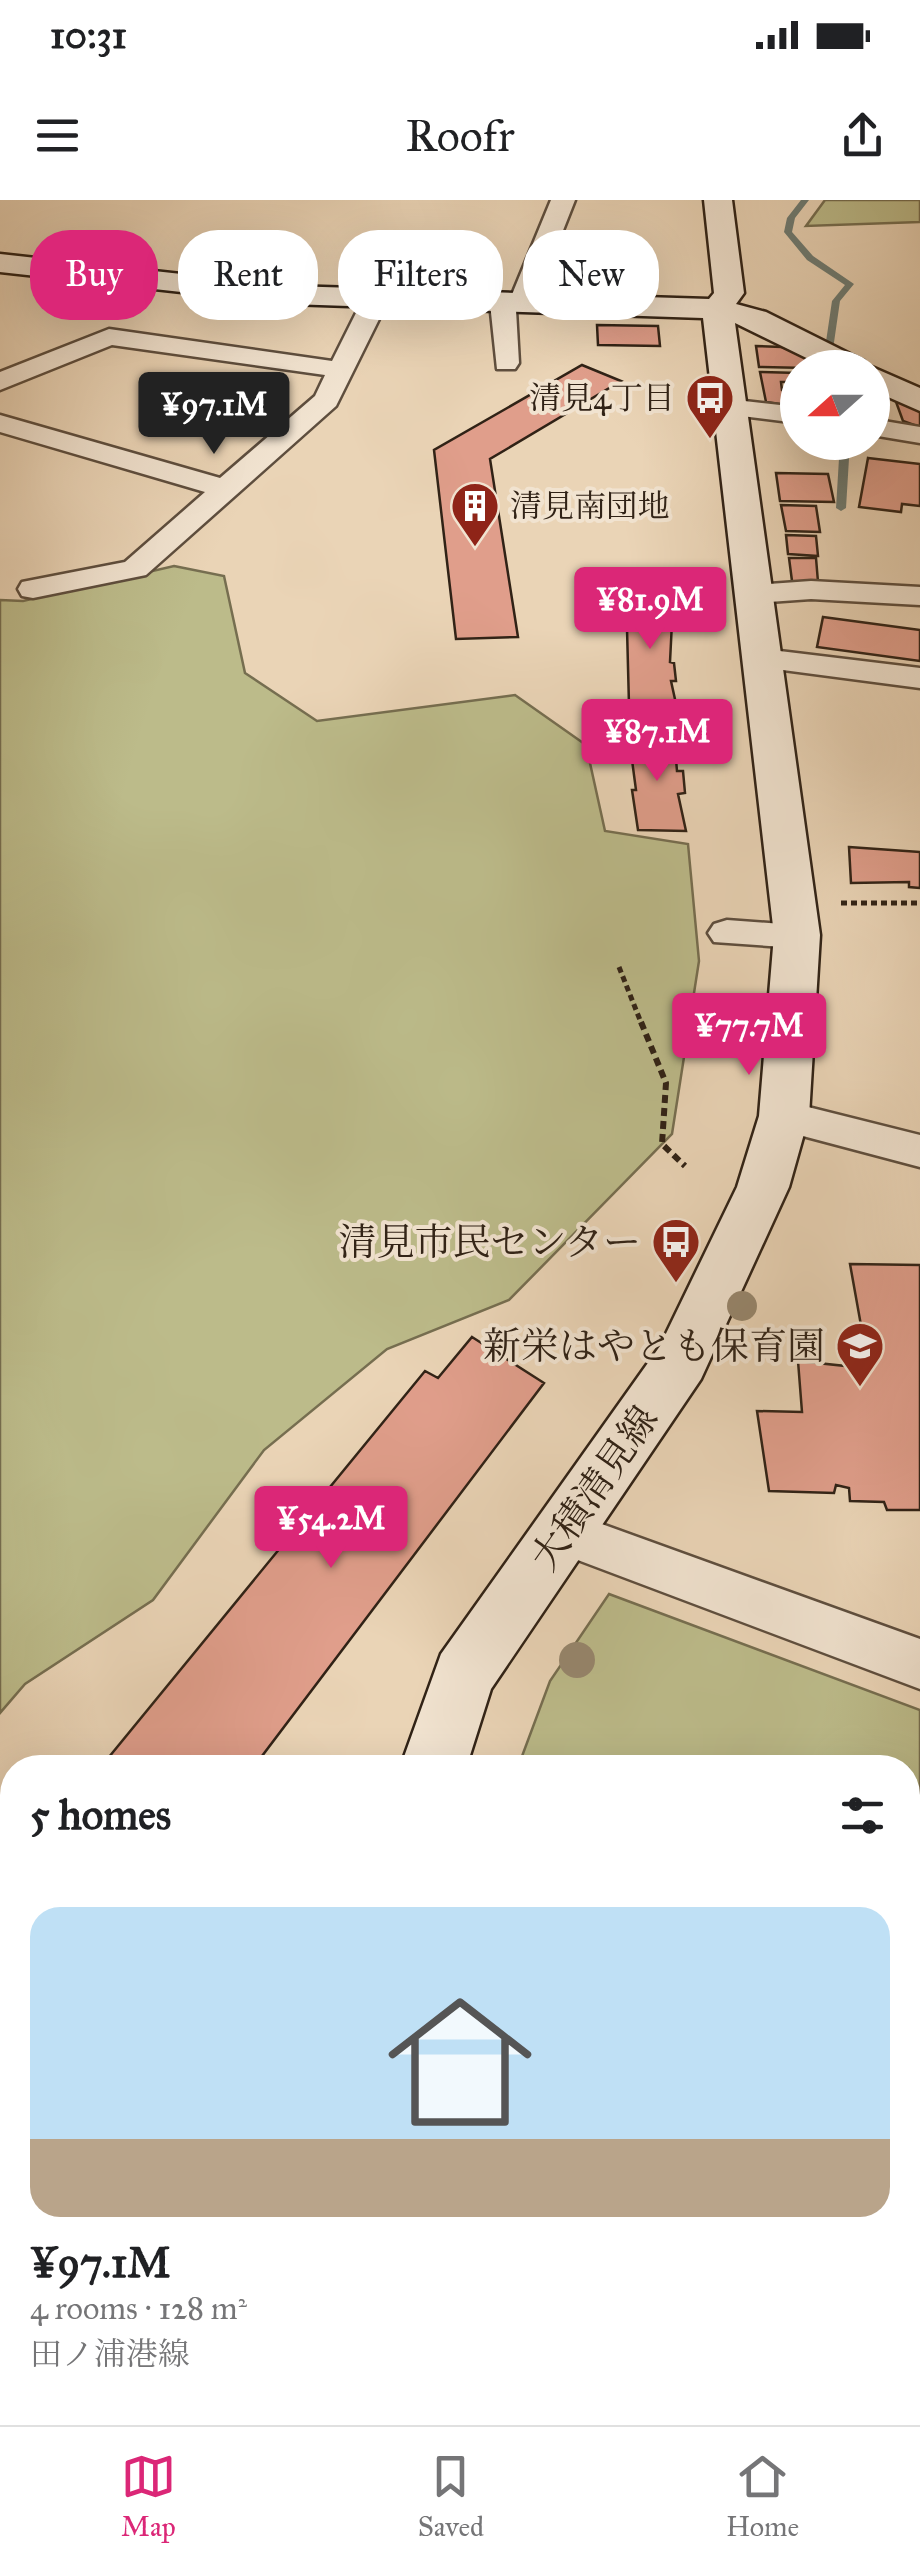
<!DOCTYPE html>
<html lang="en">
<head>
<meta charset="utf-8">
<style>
  body { margin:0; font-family:"IM FELL Great Primer","Noto Serif JP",serif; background:#f2f2f2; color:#202124; height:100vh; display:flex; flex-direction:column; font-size:38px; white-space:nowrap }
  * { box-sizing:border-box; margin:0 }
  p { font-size:32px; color:#757577 }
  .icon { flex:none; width:55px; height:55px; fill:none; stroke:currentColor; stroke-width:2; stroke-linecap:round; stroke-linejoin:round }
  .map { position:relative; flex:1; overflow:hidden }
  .details { position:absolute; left:0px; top:1555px; width:920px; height:670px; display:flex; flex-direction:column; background:#fff; border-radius:40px 40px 0 0; box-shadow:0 10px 40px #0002 }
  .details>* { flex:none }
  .banner { position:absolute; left:30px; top:30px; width:860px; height:90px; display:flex; gap:20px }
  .needle { width:65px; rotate:249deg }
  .buttons { position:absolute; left:780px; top:150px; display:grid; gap:20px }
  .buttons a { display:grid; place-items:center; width:110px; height:110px; border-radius:50%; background:#fff; box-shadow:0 10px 40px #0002; font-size:50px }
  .price { position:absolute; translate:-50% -85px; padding:0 22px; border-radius:10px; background:#db2777; color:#fff; font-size:32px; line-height:65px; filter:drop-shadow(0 2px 5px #0008) }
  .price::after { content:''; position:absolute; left:50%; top:60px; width:30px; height:22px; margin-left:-15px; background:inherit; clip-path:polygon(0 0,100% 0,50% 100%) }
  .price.selected { background:#222; color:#fff }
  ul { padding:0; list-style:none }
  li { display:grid; align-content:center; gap:20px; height:530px; padding:0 30px }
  li span { display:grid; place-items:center; height:310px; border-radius:30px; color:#555 }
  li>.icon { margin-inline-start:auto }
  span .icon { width:180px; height:180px; fill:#fffc; stroke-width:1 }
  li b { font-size:42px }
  h2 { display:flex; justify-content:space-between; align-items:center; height:120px; padding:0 30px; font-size:42px }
  .pill { padding:0 35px; border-radius:40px; background:#fff; box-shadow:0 10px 40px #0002; font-size:35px; line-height:90px }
  .pill.selected { background:#db2777; color:#fff }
  .status { display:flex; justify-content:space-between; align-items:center; height:70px; padding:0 50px; background:#fff; direction:ltr }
  .status svg { height:28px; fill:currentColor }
  header { display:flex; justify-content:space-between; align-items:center; height:130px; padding:0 30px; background:#fff; font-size:45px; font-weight:600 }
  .menu { display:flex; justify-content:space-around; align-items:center; height:140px; border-top:2px solid #e0e0e0; background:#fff; font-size:28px; color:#757577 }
  .menu a { display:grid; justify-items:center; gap:5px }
  .menu .selected { color:#db2777 }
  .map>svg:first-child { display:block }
  .green { fill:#bcbb8a; stroke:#766e50; stroke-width:2.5 }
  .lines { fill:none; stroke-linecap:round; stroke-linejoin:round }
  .stream { fill:#6e7c74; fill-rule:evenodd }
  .building { fill:#e09e8b; stroke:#302216; stroke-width:2.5 }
  .lane-casing { stroke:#5e4e3e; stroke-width:6 }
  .street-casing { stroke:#5e4e3e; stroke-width:5 }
  .secondary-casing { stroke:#302216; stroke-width:5 }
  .path-far2 { stroke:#302216; stroke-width:5; stroke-dasharray:6 4; stroke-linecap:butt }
  .path-far1 { stroke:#302216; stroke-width:6; stroke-dasharray:8 5; stroke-linecap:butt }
  .path { stroke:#302216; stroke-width:9; stroke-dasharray:10 6; stroke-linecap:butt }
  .lane { fill:#f1e3d0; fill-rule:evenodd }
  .street { fill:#f1e3d0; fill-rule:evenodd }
  .secondary { fill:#f1e3d0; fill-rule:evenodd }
  .tree { fill:#97876e }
  .labels { text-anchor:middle; stroke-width:8; stroke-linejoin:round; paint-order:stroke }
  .far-poi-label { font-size:32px; fill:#302216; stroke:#f1e3d0; text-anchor:end }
  .poi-label { font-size:38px; fill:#302216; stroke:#f1e3d0; text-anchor:end }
  .street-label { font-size:38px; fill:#302216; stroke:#f1e3d0 }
</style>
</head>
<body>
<div class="status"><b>10:31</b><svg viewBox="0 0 49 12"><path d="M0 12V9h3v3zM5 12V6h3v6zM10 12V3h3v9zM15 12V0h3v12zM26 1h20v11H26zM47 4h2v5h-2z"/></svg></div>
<header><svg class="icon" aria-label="menu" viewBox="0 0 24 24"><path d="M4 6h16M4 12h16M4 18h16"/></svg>Roofr<svg class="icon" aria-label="share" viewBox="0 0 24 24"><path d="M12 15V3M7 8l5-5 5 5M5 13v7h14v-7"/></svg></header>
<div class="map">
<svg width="920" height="2225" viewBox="0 0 920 2225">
  <rect width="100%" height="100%" fill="#ead4b6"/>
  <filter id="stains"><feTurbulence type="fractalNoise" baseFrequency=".002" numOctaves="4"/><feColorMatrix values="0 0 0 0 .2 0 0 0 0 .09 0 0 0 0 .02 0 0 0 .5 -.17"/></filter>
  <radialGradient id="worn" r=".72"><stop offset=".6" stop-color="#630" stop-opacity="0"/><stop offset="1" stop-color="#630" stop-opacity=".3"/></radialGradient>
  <path class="green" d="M825,0H920V22L806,26Z
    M174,366L224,376L245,473L317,521L515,495L586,545L605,631L688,644L699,761L672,934L509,1100L387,1149L264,1250L153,1400L25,1484L0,1513V400L23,401Z
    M609,1394L920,1510V1880L908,1877V1568L518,1567L550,1481Z"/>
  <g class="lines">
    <path class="stream" d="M801,0H809L795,18L792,32L813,56L854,84L840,101L831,163L827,168H818L823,162L832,101L845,85L807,60L784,32L787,18Z
      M840,242H850L846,308L841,311L836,308Z
      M920,2166V2200L912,2210L910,2225H888L891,2212H908V2179L912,2169Z"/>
  </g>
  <path class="building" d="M597,125L658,126L660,146L598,145Z
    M756,146L782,147L806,157L807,168L759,167Z
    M582,165L621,181L490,259L518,437L456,439L434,250Z
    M760,172L798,173V182H781L782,190H798V207L766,202Z
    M895,199L920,212V227L903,221Z
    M868,258L920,264V306L902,304L901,312L859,307Z
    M776,273L828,274L834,302L780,301Z
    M781,305L816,306L820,332L786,331Z
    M786,335L816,336L818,356L788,354Z
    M789,358H816L818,382L792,381Z
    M626,390L670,391L666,421L672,422L670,462L674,463L676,481H671L678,513L634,511V506L629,505Z
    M823,417L920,430V461L817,447Z
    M633,536L679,537L680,547H675L677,571H683L685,593L678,594L686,631L638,630L632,590H636L630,545Z
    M849,647L920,652V688L909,687V682L851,683Z
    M850,1064L920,1065V1310H887L884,1302L850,1301L849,1288L836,1285L834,1293L769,1291L757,1211L802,1212L798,1161L846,1166V1140L864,1142Z
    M472,1137L544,1183L253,1568H100L425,1171L438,1178Z
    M10,1692L12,1693V1743L0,1740V1719Z
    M12,1776V2212H20L17,2225H0V1811Z
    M610,2212H817L814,2225H635Z"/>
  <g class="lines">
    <g class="lane-casing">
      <path id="lane" d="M920,2093V2154L908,2160V2100Z
        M864,2212H898L896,2225H862Z"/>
    </g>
    <g class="street-casing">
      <path id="street" d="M551,0H575L534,104L530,109L516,110L519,163L515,169H497L490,103L494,98L511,97Z
        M376,91L389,99L336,206L146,375L33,398L22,396L18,389L22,382L125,362L205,292L0,232V215L220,278L315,196L325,175L112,145L0,190V172L109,129L332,161L363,99Z
        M727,199L798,207V223L717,213L713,207L717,201Z
        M872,219L920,227V243L872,235Z
        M811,381L920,387V405L811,399L755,403L740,394L755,385Z
        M763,449L920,468V488L752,466L747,459L752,452Z
        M727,720L810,726L816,735L810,744L797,748L714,742L708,733L714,724Z
        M784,901L920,935V967L769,927L763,916L769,905Z
        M563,1310L920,1439V1489L546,1348L538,1332L546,1316Z"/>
    </g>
    <g class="secondary-casing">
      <path id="secondary" d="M704,0H732L744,93L736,104L766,112L864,161L869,168H827L735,123L820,735L809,916L789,987L701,1179L491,1489L466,1568H400L441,1454L660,1146L737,987L759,916L774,735L703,118L290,104L0,72V54L290,86L709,99L714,93Z
        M872,167L920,188V211L872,190Z
        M293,2212H375L374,2225H292Z"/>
    </g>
    <path class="path-far2" d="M841,703H920
      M619,767L642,825"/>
    <path class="path-far1" d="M641,822L666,883L662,944L685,966"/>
    <path class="path" d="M908,1897L920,1899"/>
    <use href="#lane" class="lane"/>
    <use href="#street" class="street"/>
    <use href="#secondary" class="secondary"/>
  </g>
  <g class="tree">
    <circle cx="742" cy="1106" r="15"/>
    <circle cx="577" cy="1460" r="18"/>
  </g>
  <defs>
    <g id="bus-pin" transform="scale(2.5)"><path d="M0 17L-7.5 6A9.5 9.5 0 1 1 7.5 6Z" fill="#8f2418" stroke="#f1e3d0"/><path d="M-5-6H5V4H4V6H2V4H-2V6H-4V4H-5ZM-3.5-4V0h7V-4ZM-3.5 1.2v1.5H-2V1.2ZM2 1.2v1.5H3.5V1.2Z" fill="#fff"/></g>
    <g id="building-pin" transform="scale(2.5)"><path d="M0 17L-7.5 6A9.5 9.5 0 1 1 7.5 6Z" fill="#8f2418" stroke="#f1e3d0"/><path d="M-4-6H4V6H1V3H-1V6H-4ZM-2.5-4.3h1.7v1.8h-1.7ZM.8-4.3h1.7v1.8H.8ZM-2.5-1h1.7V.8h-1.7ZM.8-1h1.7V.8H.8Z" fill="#fff"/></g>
    <g id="school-pin" transform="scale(2.5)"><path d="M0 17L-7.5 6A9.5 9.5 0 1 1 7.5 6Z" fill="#8f2418" stroke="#f1e3d0"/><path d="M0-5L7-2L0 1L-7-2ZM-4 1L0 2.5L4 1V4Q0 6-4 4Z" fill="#fff"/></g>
  </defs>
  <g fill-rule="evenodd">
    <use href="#bus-pin" x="710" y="198"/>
    <use href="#building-pin" x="475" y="306"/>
    <use href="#bus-pin" x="676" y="1042"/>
    <use href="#school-pin" x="860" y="1146"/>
  </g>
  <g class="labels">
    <g class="far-poi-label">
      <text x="675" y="209">清見4丁目</text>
      <text x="510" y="317" text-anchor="start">清見南団地</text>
    </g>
    <g class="poi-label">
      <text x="641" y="1055">清見市民センター</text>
      <text x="825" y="1159">新栄はやとも保育園</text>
    </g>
    <g class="street-label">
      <text transform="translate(594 1288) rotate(-55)" y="13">大積清見線</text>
    </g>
  </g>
  <rect width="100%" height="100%" filter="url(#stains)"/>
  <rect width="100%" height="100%" fill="url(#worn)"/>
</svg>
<div class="buttons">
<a><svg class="needle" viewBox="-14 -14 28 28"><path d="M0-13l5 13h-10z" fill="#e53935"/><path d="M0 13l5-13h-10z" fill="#757577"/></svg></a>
</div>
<b class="price selected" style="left:214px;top:257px">¥97.1M</b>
<b class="price" style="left:650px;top:452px">¥81.9M</b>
<b class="price" style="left:657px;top:584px">¥87.1M</b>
<b class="price" style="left:749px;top:878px">¥77.7M</b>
<b class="price" style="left:331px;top:1371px">¥54.2M</b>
<div class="banner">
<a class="pill selected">Buy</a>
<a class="pill">Rent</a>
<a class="pill">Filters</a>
<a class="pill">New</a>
</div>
<section class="details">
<h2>5 homes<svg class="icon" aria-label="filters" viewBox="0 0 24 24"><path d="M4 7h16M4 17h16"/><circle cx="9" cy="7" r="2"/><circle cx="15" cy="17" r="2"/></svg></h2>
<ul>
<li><span style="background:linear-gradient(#bfe0f5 75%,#b9a48a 0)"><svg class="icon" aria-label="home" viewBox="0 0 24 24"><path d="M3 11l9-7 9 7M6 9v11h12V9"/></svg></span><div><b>¥97.1M</b><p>4 rooms · 128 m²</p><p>田ノ浦港線</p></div></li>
</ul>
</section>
</div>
<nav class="menu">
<a class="selected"><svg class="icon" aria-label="map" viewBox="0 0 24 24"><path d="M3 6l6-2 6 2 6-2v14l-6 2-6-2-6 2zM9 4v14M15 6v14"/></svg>Map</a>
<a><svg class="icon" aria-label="saved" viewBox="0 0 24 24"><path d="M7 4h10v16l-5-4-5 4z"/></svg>Saved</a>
<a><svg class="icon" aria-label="home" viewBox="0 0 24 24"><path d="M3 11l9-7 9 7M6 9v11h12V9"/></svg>Home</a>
</nav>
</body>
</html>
